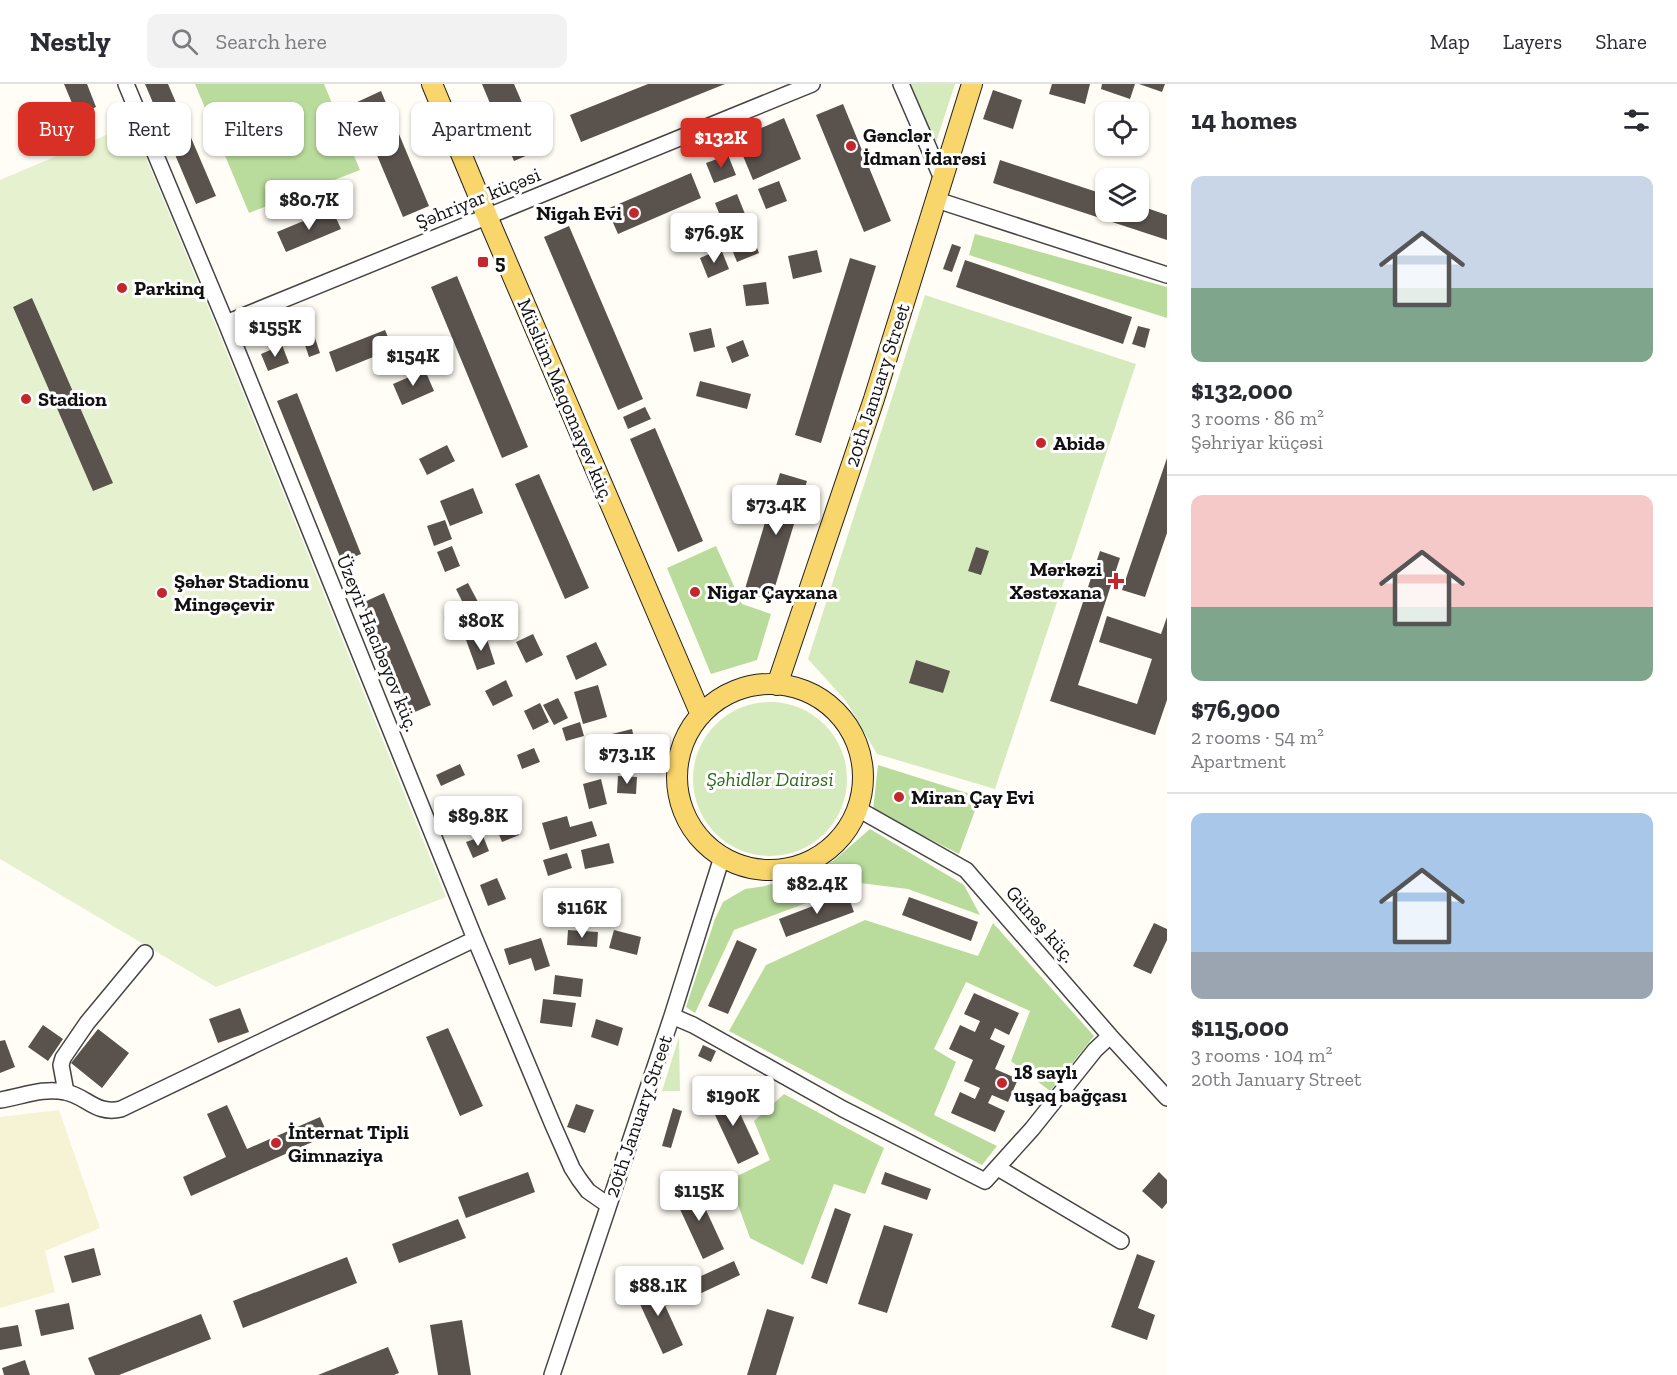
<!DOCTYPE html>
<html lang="en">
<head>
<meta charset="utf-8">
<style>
  body { margin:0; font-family:"Zilla Slab",serif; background:#f2f2f3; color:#2b2b33; height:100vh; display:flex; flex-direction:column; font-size:22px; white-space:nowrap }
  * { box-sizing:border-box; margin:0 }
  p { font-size:20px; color:#7c7c81 }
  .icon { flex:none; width:33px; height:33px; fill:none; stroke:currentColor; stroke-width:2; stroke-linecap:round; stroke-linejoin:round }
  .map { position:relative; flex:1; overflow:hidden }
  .details { display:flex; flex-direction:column; background:#fff; width:510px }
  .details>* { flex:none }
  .guide { position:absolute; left:18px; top:18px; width:570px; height:54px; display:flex; gap:12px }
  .tools { position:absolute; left:1095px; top:18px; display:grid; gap:12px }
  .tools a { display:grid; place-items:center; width:54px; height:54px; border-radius:12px; background:#fff; box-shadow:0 2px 4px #0004; font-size:30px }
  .price { position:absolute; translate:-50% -51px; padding:0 14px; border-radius:6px; background:#fff; color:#222; font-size:20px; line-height:39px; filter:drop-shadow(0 2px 3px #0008) }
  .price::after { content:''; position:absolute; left:50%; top:36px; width:18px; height:14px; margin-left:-9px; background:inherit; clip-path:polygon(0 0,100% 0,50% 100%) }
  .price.current { background:#d93025; color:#fff }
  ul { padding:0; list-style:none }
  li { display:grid; align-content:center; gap:12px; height:318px; padding:0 24px }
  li+li { border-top:2px solid #e1e1e2 }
  li span { display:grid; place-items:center; height:186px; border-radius:12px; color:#555 }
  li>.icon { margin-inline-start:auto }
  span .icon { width:108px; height:108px; fill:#fffc; stroke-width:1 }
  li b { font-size:26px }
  h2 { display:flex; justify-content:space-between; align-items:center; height:72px; padding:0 24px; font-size:26px }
  .pill { padding:0 21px; border-radius:12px; background:#fff; box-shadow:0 2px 4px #0004; font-size:21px; line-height:54px }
  .pill.current { background:#d93025; color:#fff }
  header { display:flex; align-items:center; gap:36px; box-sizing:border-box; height:84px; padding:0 30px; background:#fff; border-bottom:2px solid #e1e1e2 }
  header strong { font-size:28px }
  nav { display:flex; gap:33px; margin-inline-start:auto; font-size:21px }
  .search { width:420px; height:54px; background:#f2f2f3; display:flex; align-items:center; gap:15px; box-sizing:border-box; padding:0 21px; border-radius:12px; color:#7c7c81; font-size:22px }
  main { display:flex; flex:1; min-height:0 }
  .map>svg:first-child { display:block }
  .farmland { fill:#f6f3d4 }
  .green { fill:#d5ebbd }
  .forest { fill:#b9dc9c }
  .pitch { fill:#e6f2cf }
  .building { fill:#5a524d }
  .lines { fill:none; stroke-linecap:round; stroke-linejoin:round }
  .minor-casing { stroke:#444; stroke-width:18 }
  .major-casing { stroke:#222; stroke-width:22 }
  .minor { stroke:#fff; stroke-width:15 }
  .major { stroke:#f9d66b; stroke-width:20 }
  .poi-dot { fill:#c4262e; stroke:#fff; stroke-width:2 }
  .labels { text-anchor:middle; stroke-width:6; stroke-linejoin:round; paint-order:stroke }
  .poi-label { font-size:20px; font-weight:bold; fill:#111; stroke:#fff; text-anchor:start }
  .street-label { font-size:20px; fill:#111; stroke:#fff }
  .park-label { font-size:20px; font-style:italic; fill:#2f6b1f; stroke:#fff }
</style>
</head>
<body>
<header>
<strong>Nestly</strong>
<div class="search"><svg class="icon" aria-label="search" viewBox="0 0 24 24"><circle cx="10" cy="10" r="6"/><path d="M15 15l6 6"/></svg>Search here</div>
<nav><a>Map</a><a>Layers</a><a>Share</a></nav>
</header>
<main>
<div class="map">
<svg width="1167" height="1291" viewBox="0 0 1167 1291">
  <rect width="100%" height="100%" fill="#fffdf5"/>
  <path class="farmland" d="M59,1026L100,1144L45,1167L55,1208L0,1224V1033Z"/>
  <path class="green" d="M894,0H955L929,80Z
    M925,211L1136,280L995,705L877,670L846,617L808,575Z
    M693 695a77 77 0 1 1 154 0a77 77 0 1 1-154 0Z
    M679,953L680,1007H662Z"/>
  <path class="forest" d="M195,0H324L360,86L249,129Z
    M975,150L1167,203V234L969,171Z
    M716,462L742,520L771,530L757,576L711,590L667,484Z
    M878,681L980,713L959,770L873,726Z
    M870,745L964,801L980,831L908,805L860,799L734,846L695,929L686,923L715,835L723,818L745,805L765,802L799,791L833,777Z
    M865,836L978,872L993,839L1094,952L1050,1007L1011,977L1030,927L966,898L934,965L956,978L934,1031L997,1062L982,1081L729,947L766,881Z
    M784,1010L884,1064L865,1110L834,1100L803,1181L750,1154L729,1096L770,1076L754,1037Z"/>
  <path class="pitch" d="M132,40L216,242L446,813L216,903L0,775V96Z"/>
  <path class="building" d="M64,0H87L96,23L77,31Z
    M145,0H168L216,112L196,120Z
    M482,0H514L542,65L514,77Z
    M648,0H725L581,58L570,31Z
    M1052,0H1090L1085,20L1049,10Z
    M1102,0H1135L1130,15L1101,5Z
    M1139,0H1165L1162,8Z
    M993,6L1022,16L1013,45L983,35Z
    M381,7L429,122L403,133L355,19Z
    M843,20L891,137L864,148L816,31Z
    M784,34L801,75L753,96L736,55Z
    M728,71L736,91L714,99L706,79Z
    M1000,76L1106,111V128H1138V121L1167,131V156L993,99Z
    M691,89L701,114L618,150L607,125Z
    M779,97L787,117L766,125L758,105Z
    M737,110L745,130L723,139L715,119Z
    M332,125L341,145L286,168L277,148Z
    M569,142L643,315L618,326L544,153Z
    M751,149L759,169L737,178L729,158Z
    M952,160L961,163L952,188L943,185Z
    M721,165L729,185L708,194L700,174Z
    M817,166L822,188L793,195L788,172Z
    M850,174L876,182L821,359L795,351Z
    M965,176L1132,233L1123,260L956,203Z
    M457,192L528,363L502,374L431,203Z
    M766,198L769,220L746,222L743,201Z
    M32,214L113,399L93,407L13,223Z
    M1138,242L1150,245L1145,264L1132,260Z
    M711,244L715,263L694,268L689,249Z
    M385,246L393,265L336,288L329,268Z
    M313,248L320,269L309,273L302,252Z
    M743,256L749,272L732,279L726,263Z
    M282,261L289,279L268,287L261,270Z
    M425,286L434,307L402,321L393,300Z
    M700,297L751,310L747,325L696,312Z
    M297,309L361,470L342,478L277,317Z
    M645,323L651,335L628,345L623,333Z
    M655,344L703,457L678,468L630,355Z
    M447,361L455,377L427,391L419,375Z
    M1167,374V449L1145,513L1122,506Z
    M780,389L807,397L771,516L744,508Z
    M539,390L589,504L565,515L515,400Z
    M473,404L483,429L450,442L440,417Z
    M445,436L452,455L434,462L427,442Z
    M452,462L460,482L445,488L437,468Z
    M976,463L989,467L981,491L968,487Z
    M1100,467L1120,474L1078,601L1137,620L1152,575L1099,558L1107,532L1161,550L1167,533V616L1155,651L1050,617Z
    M468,499L486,533L453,550L444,533L465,523L456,505Z
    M384,509L431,621L408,631L362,519Z
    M485,549L495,580L477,586L466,556Z
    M533,550L543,571L526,579L516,558Z
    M596,558L607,581L576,596L566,572Z
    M916,576L950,587L943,609L909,599Z
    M506,596L513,612L493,622L485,607Z
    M598,601L607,633L583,640L574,608Z
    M558,614L568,634L554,641L543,621Z
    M540,619L549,638L533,646L524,627Z
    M580,638L584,652L566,657L562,644Z
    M632,645L635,659L603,666L600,653Z
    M534,664L540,678L522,685L517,671Z
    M460,680L465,691L441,702L436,691Z
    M618,692L637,693L636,710L617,709Z
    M601,695L607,720L589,725L583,700Z
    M511,732L519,751L502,758L494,738Z
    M567,732L570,743L592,737L597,752L550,766L542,739Z
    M483,752L489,767L473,774L466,758Z
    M609,759L614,779L585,785L581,766Z
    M567,769L572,784L548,792L543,776Z
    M497,794L506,815L488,822L480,801Z
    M847,809L854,828L786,853L779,835Z
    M909,813L978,838L971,857L902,831Z
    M1154,839L1167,845V856L1151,890L1133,882Z
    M568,846L598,848L597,863L567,861Z
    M614,846L641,853L637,871L609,864Z
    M541,854L550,882L535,887L531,874L509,881L504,865Z
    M737,856L757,865L728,930L708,922Z
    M555,891L583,895L581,913L553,910Z
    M974,909L1019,929L1009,951L995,944L990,955L1005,962L995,985L1018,995L1008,1018L992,1011L988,1019L1005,1027L995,1048L951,1029L960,1008L975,1015L980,1004L964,997L973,976L949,965L960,941L975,948L980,937L964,930Z
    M543,915L576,919L572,943L540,939Z
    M240,924L249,948L218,959L209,935Z
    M596,935L623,944L618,962L591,953Z
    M43,941L63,955L48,977L28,963Z
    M448,944L483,1022L460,1032L426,953Z
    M98,945L129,969L102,1004L71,979Z
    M5,956L15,983L0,989V957Z
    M703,961L716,967L711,978L698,972Z
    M729,1006L759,1070L738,1080L708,1016Z
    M576,1020L594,1026L585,1049L567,1043Z
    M227,1021L247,1065L320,1033L328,1051L191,1112L183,1093L226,1073L207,1030Z
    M673,1024L682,1027L671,1064L662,1062Z
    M528,1088L535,1108L466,1134L458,1113Z
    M885,1088L931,1105L927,1116L881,1100Z
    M1159,1088L1167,1096V1119L1162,1125L1142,1107Z
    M694,1100L724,1165L703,1175L673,1110Z
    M835,1124L851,1130L827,1200L811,1194Z
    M458,1135L466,1154L399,1179L392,1160Z
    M884,1141L913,1150L887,1229L858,1220Z
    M94,1164L101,1191L72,1199L64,1172Z
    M1137,1170L1155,1177L1138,1224L1155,1231L1147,1256L1111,1243Z
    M347,1173L357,1199L243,1244L233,1217Z
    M734,1177L740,1191L695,1212L688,1198Z
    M653,1195L683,1261L663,1270L633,1205Z
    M69,1219L74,1245L41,1252L35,1226Z
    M767,1225L794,1233L776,1291H747Z
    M201,1230L211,1255L119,1291H95L88,1274Z
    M462,1236L471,1291H438L430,1241Z
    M18,1241L22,1262L0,1266V1244Z
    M388,1263L399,1289L394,1291H318Z
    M25,1276L30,1291H4L2,1284Z"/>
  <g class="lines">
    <g class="minor-casing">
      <path id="minor" d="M126,0L226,239L475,855L553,1041L572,1084L579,1095L588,1107L608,1121
        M901,0L943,97
        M946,119L1167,191
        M226,239L812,0
        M858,725L966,786L1110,952L1167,1014
        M672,932L693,941L843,1025L985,1097L1032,1045L1095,966L1110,952
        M66,1008L61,981L63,974L87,939L145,869
        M0,1016C21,1013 43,1003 65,1008C87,1012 95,1031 121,1025L475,855
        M998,1084L1121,1157
        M552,1291L672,932L722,773"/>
    </g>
    <g class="major-casing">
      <path id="major" d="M432,0L487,132L701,631
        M677 693a93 93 0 1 1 186 0a93 93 0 1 1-186 0Z
        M777,601L874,315L972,0"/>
    </g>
    <use href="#minor" class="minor"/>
    <use href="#major" class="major"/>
  </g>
  <g class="poi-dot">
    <circle cx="851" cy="62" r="6"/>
    <circle cx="634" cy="129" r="6"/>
    <rect x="477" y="172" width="12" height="12" rx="3"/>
    <circle cx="122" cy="204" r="6"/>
    <circle cx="26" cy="315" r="6"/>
    <circle cx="1041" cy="359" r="6"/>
    <path d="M1113 488h6v6h6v6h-6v6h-6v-6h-6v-6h6z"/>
    <circle cx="695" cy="508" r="6"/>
    <circle cx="162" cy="509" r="6"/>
    <circle cx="899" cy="713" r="6"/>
    <circle cx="1002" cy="999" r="6"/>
    <circle cx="276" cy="1059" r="6"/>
  </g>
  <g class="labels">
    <g class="poi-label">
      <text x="863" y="58">Gənclər<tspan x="863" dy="23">İdman İdarəsi</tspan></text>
      <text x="622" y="136" text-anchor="end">Nigah Evi</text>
      <text x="495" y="185">5</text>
      <text x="134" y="211">Parkinq</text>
      <text x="38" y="322">Stadion</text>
      <text x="1053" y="366">Abidə</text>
      <text x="1102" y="492" text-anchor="end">Mərkəzi<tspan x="1102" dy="23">Xəstəxana</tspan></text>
      <text x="174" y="504">Şəhər Stadionu<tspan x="174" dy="23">Mingəçevir</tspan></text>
      <text x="707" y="515">Nigar Çayxana</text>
      <text x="911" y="720">Miran Çay Evi</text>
      <text x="1014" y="995">18 saylı<tspan x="1014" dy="23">uşaq bağçası</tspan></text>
      <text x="288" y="1055">İnternat Tipli<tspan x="288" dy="23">Gimnaziya</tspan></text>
    </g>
    <g class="street-label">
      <text transform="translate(478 114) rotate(-22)" y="7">Şəhriyar küçəsi</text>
      <text transform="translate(877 301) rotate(-72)" y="7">20th January Street</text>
      <text transform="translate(566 316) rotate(67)" y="7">Müslüm Maqomayev küç.</text>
      <text transform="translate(378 559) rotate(68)" y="7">Üzeyir Hacıbəyov küç.</text>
      <text transform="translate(1041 840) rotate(49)" y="7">Günəş küç.</text>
      <text transform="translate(638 1032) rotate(-71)" y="7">20th January Street</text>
    </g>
    <g class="park-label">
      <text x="770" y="702">Şəhidlər Dairəsi</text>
    </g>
  </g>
</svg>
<div class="tools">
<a><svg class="icon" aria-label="locate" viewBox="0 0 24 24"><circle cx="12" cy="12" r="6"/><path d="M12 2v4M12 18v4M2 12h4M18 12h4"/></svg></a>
<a><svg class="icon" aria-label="layers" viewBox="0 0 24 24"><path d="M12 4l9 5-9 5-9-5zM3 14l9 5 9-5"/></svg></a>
</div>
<b class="price current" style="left:721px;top:85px">$132K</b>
<b class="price" style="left:309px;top:147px">$80.7K</b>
<b class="price" style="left:714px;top:180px">$76.9K</b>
<b class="price" style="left:275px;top:274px">$155K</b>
<b class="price" style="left:413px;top:303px">$154K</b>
<b class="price" style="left:776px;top:452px">$73.4K</b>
<b class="price" style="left:481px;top:568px">$80K</b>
<b class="price" style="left:627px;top:701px">$73.1K</b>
<b class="price" style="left:478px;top:763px">$89.8K</b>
<b class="price" style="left:817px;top:831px">$82.4K</b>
<b class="price" style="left:582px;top:855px">$116K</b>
<b class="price" style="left:733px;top:1043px">$190K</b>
<b class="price" style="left:699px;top:1138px">$115K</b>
<b class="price" style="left:658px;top:1233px">$88.1K</b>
<div class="guide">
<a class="pill current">Buy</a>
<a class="pill">Rent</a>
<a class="pill">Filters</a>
<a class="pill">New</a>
<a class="pill">Apartment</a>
</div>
</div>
<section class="details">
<h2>14 homes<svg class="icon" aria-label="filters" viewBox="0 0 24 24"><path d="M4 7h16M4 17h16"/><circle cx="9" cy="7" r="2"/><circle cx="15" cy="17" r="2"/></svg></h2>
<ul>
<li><span style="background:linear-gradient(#c9d6e8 60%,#7fa58c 0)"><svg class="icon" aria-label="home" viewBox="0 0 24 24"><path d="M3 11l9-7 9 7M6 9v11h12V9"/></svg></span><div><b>$132,000</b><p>3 rooms · 86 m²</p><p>Şəhriyar küçəsi</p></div></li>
<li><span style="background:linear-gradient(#f6c9c9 60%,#7fa58c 0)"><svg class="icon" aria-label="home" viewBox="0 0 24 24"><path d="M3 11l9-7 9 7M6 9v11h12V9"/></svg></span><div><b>$76,900</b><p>2 rooms · 54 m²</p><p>Apartment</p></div></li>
<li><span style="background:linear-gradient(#a9c7e8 75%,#9aa5b1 0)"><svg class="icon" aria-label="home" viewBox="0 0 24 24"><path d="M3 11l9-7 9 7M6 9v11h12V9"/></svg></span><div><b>$115,000</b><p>3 rooms · 104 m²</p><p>20th January Street</p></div></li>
</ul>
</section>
</main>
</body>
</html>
